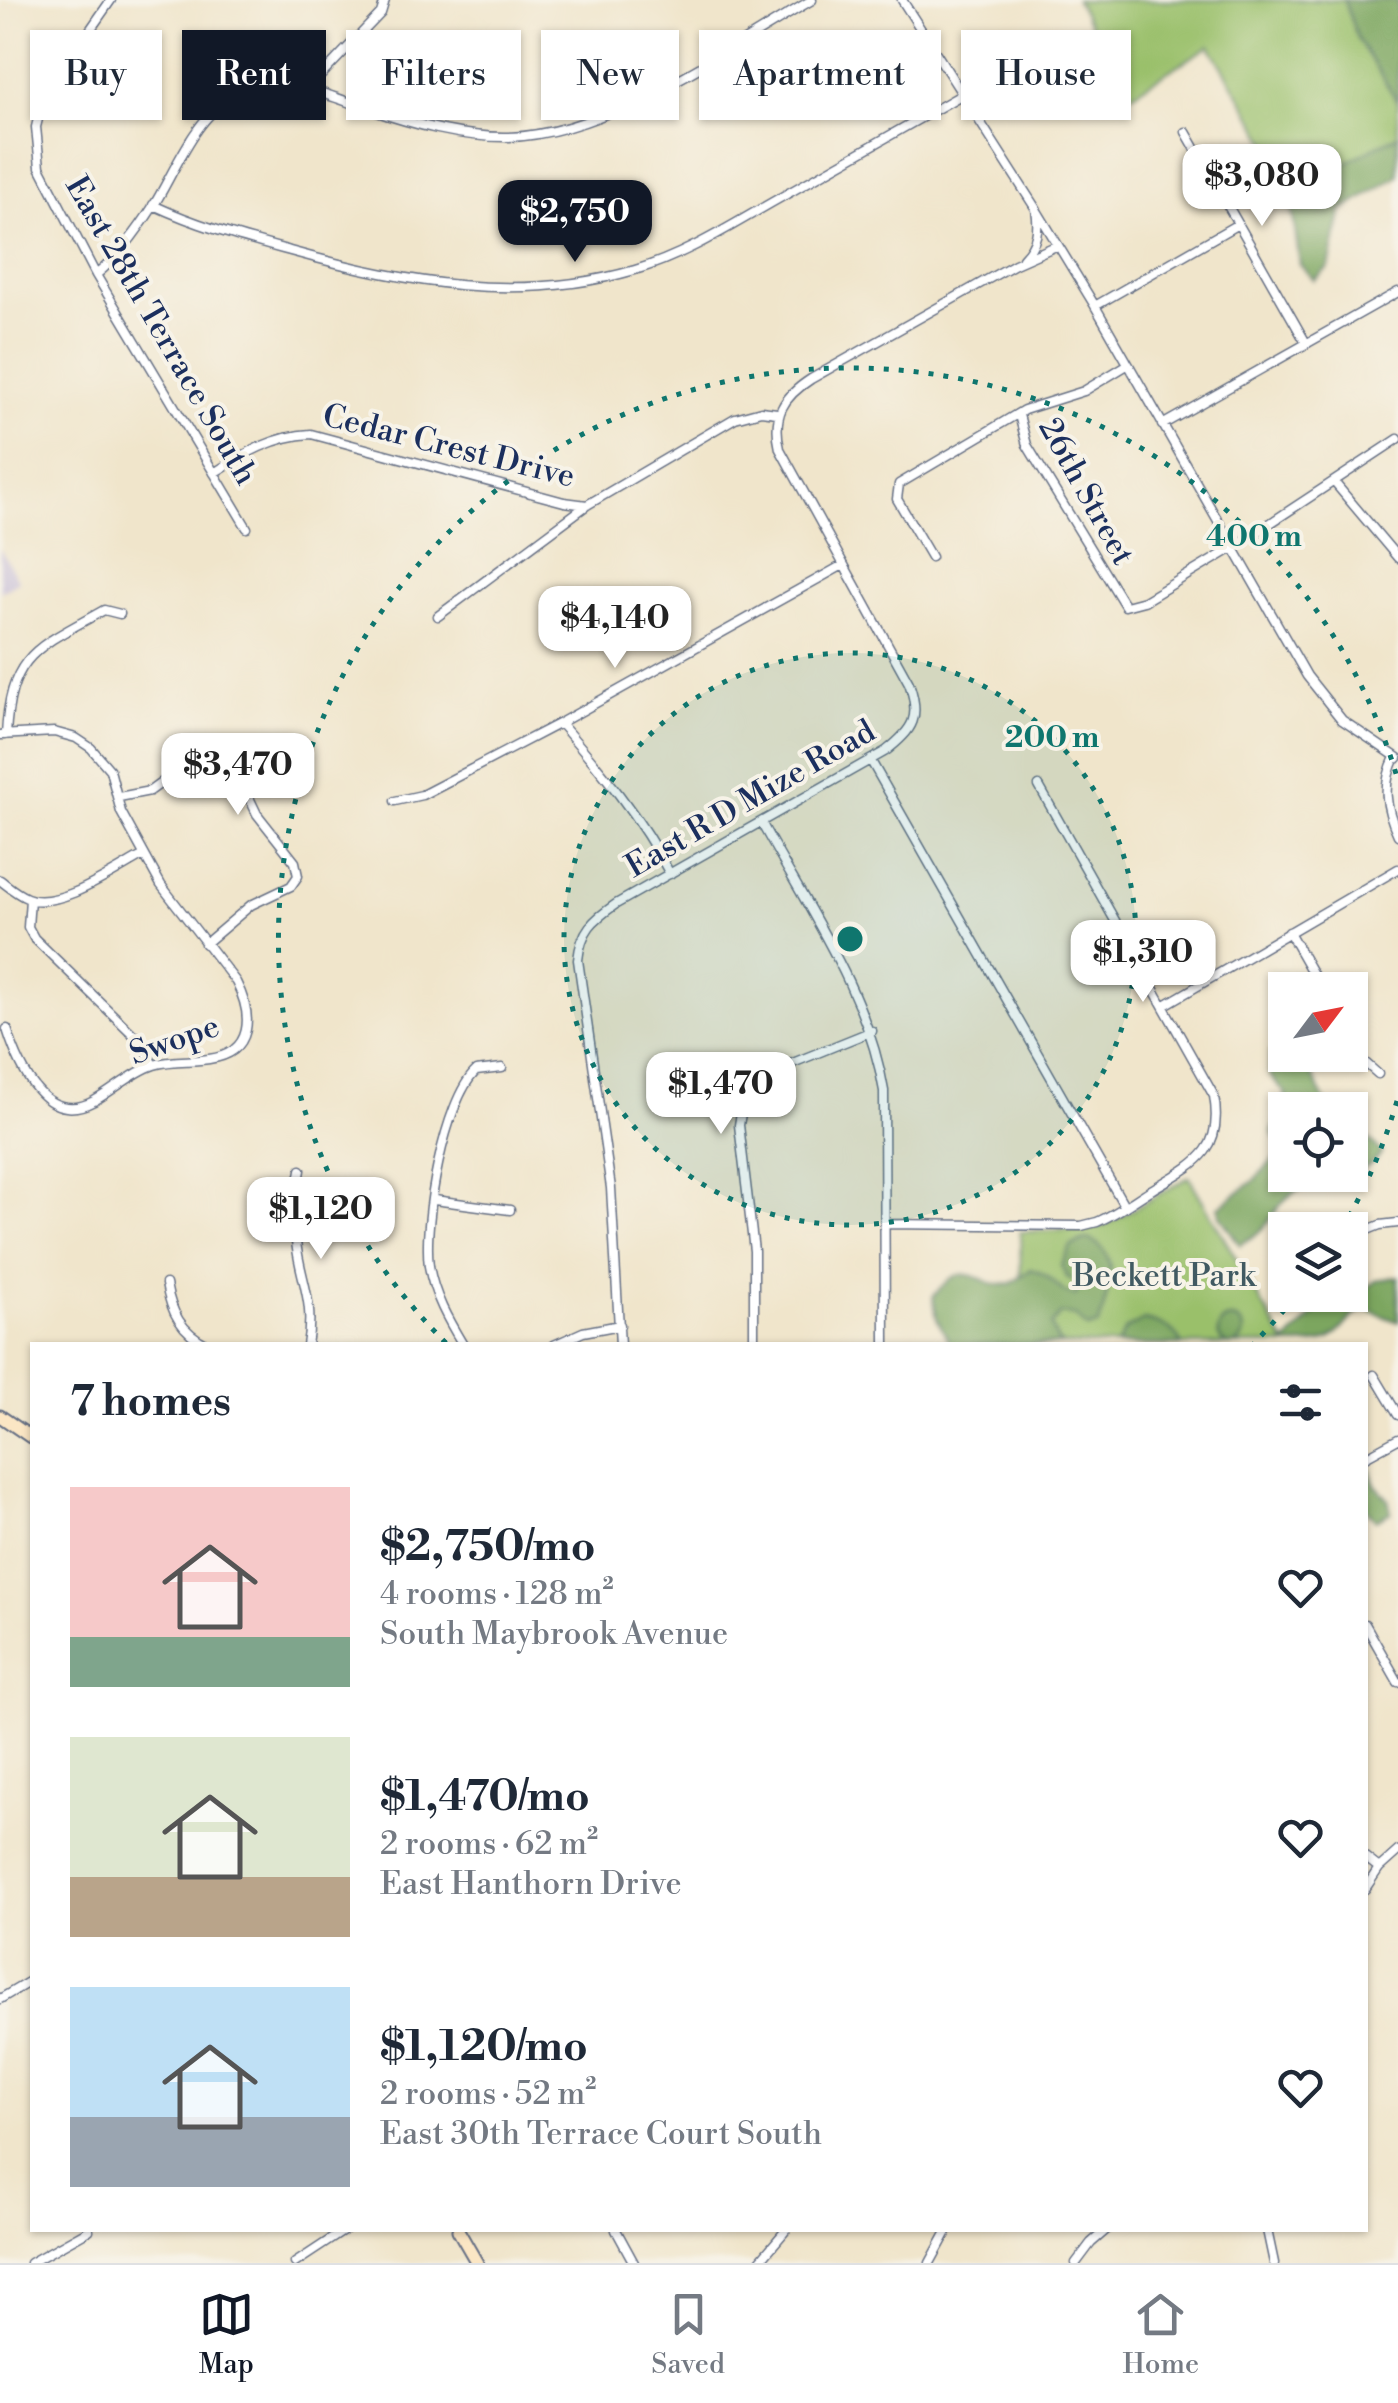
<!DOCTYPE html>
<html lang="en">
<head>
<meta charset="utf-8">
<style>
  body { margin:0; font-family:"Libre Bodoni",serif; background:#f2f2f3; color:#1f2937; height:100vh; display:flex; flex-direction:column; font-size:38px; white-space:nowrap }
  * { box-sizing:border-box; margin:0 }
  p { font-size:32px; color:#747a83 }
  .icon { flex:none; width:55px; height:55px; fill:none; stroke:currentColor; stroke-width:2; stroke-linecap:round; stroke-linejoin:round }
  .map { position:relative; flex:1; overflow:hidden }
  .details { position:absolute; left:30px; top:1342px; width:1338px; height:890px; display:flex; flex-direction:column; background:#fff; border-radius:0px; box-shadow:0 2px 8px #0004 }
  .details>* { flex:none }
  .banner { position:absolute; left:30px; top:30px; width:1340px; height:90px; display:flex; gap:20px }
  .needle { width:65px; rotate:58deg }
  .tools { position:absolute; left:1268px; top:972px; display:grid; gap:20px }
  .tools a { display:grid; place-items:center; width:100px; height:100px; border-radius:0px; background:#fff; box-shadow:0 2px 8px #0004; font-size:50px }
  .price { position:absolute; translate:-50% -85px; padding:0 22px; border-radius:20px; background:#fff; color:#222; font-size:32px; line-height:65px; filter:drop-shadow(0 2px 5px #0008) }
  .price::after { content:''; position:absolute; left:50%; top:60px; width:30px; height:22px; margin-left:-15px; background:inherit; clip-path:polygon(0 0,100% 0,50% 100%) }
  .price.selected { background:#111827; color:#fff }
  ul { padding:0; list-style:none }
  li { display:flex; align-items:center; gap:30px; height:250px; padding:0 40px }
  li span { display:grid; place-items:center; flex:none; width:280px; height:200px; border-radius:0px; color:#555 }
  li>.icon { margin-inline-start:auto }
  span .icon { width:120px; height:120px; fill:#fffc; stroke-width:1 }
  li b { font-size:42px }
  h2 { display:flex; justify-content:space-between; align-items:center; height:120px; padding:0 40px; font-size:42px }
  .chip { padding:0 35px; border-radius:0px; background:#fff; box-shadow:0 2px 8px #0004; font-size:35px; line-height:90px }
  .chip.selected { background:#111827; color:#fff }
  .menu { display:flex; justify-content:space-around; align-items:center; height:140px; border-top:2px solid #e0e1e3; background:#fff; font-size:28px; color:#747a83 }
  .menu a { display:grid; justify-items:center; gap:5px }
  .menu .selected { color:#111827 }
  .map>svg:first-child { display:block }
  .industrial { fill:#c8bfd8 }
  .green { fill:#9ac06b; stroke:#5a7864; stroke-width:2.5 }
  .forest { fill:#7ba65f; stroke:#4b6a5e; stroke-width:2.5 }
  .lines { fill:none; stroke-linecap:round; stroke-linejoin:round }
  .minor-casing { stroke:#666f84; stroke-width:11 }
  .secondary-casing { stroke:#666f84; stroke-width:15 }
  .minor { stroke:#fff; stroke-width:8 }
  .secondary { stroke:#fbe6c4; stroke-width:11 }
  .ring { fill:none; stroke:#0f766e; stroke-width:5; stroke-dasharray:5 10 }
  .labels { text-anchor:middle; stroke-width:8; stroke-linejoin:round; paint-order:stroke }
  .street-label { font-size:32px; fill:#1b2f5e; stroke:#f7f3e8 }
  .park-label { font-size:32px; fill:#415a62; stroke:#f7f3e8 }
  .centre { fill:#0f766e; stroke:#f7f3e8; stroke-width:5 }
  .ring-label { font-size:30px; text-anchor:middle; font-weight:bold; fill:#0f766e; stroke:#f7f3e8; stroke-width:8; stroke-linejoin:round; paint-order:stroke }
</style>
</head>
<body>
<div class="map">
<svg width="1398" height="2263" viewBox="0 0 1398 2263">
  <rect width="100%" height="100%" fill="#f7f3e8"/>
  <filter id="ink" filterUnits="userSpaceOnUse"><feTurbulence type="fractalNoise" baseFrequency=".01" numOctaves="2"/><feDisplacementMap in="SourceGraphic" scale="20" xChannelSelector="R" yChannelSelector="G"/><feConvolveMatrix kernelMatrix="1 2 1 2 8 2 1 2 1" color-interpolation-filters="sRGB"/></filter>
  <filter id="wash" filterUnits="userSpaceOnUse"><feTurbulence type="fractalNoise" baseFrequency=".0048" numOctaves="4" result="noise"/><feDisplacementMap in="SourceGraphic" scale="40" xChannelSelector="R" yChannelSelector="G"/><feGaussianBlur stdDeviation="2.25" result="paint"/><feColorMatrix in="noise" values="0 0 0 0 0 0 0 0 0 0 0 0 0 0 0 0 0 1.4 0 .05"/><feComposite in="paint" operator="in"/></filter>
  <g filter="url(#wash)">
    <rect width="100%" height="100%" fill="#f0e5cb"/>
    <path class="industrial" d="M0,549L19,581L0,592Z"/>
    <path class="green" d="M1076,0H1356L1398,72V153L1308,209L1210,46L1128,96Z
      M1189,1177L1286,1345H1022L1020,1232L1090,1229L1106,1225Z"/>
    <path class="forest" d="M1344,0H1398V102L1357,38Z
      M1398,135V176L1342,211L1329,267L1314,280L1300,265L1291,202L1300,180L1326,173Z
      M1285,1040V1055H1302L1330,1110H1285V1175H1350V1129L1363,1133L1382,1153C1360,1181 1327,1178 1297,1191C1280,1199 1273,1219 1260,1231C1254,1237 1246,1240 1240,1245L1220,1216L1219,1207L1252,1182L1283,1150L1272,1132L1286,1094L1269,1075L1270,1052Z
      M1087,1239C1125,1251 1107,1297 1098,1325L1087,1328L1075,1316L1061,1314L1051,1325L1058,1342L1064,1345H951L937,1319L933,1297C969,1250 982,1294 1011,1283C1018,1280 1025,1273 1031,1269C1054,1276 1055,1290 1075,1296L1080,1285L1067,1277L1061,1266L1071,1246Z
      M1398,1276V1322L1365,1309C1352,1315 1350,1320 1340,1331C1326,1347 1304,1345 1284,1345L1318,1310L1343,1304L1376,1281Z
      M1218 1332a13 13 0 1 1 26 0a13 13 0 1 1-26 0Z
      M1144,1320C1162,1324 1174,1328 1182,1345H1117L1125,1330Z
      M1365,1454L1374,1483L1388,1499L1391,1512L1376,1520L1365,1508Z"/>
  </g>
  <g filter="url(#ink)">
    <g class="lines">
      <g class="minor-casing">
        <path id="minor" d="M111,0L49,89L41,107L36,127L40,167L96,275L247,528
          M902,0L1036,209C1039,229 1038,243 1023,258
          M308,89L381,13L385,0
          M1186,132L1306,343
          M153,205C198,226 243,238 290,251C405,283 518,304 635,270C686,255 732,225 778,199C839,164 901,129 963,94
          M1036,209L1095,306L1307,676L1342,720L1398,758
          M96,275C120,255 137,232 154,205C171,178 195,120 222,105C245,93 283,85 310,90C329,94 349,103 368,109C412,124 462,138 509,137C609,134 726,50 812,0
          M1095,306L1238,224
          M1019,415L1027,445L1125,606L1144,601L1231,549L1398,439
          M1162,425L1398,292
          M214,473C245,453 274,436 311,434L564,502L587,505
          M1334,482L1398,558
          M931,557L897,499L899,484L1024,410L1084,391L1127,365
          M438,616L587,505L735,418L761,411L777,413
          M560,723C602,771 640,817 670,874
          M0,735L54,732L76,738L91,748L110,770L121,812L161,885L236,982C253,1015 254,1053 209,1059C191,1062 172,1059 154,1065C133,1072 114,1090 94,1101C45,1127 19,1067 7,1029
          M6,735C10,652 39,647 104,610L120,614
          M1395,757C1382,785 1385,807 1398,835
          M871,761L1125,1207
          M119,797L150,791L213,745H224L257,814L295,862L298,876L291,886L251,905L205,944
          M395,801L422,795L560,723L843,565
          M762,824C808,909 868,994 884,1091L885,1345
          M0,880C8,886 17,894 27,898C58,911 116,870 144,855
          M30,899L28,927L34,938L142,1043L153,1065
          M1289,932L1322,990
          M1165,1005L1398,869
          M1350,1040L1360,1058L1378,1074
          M301,1170C297,1194 292,1218 296,1242C301,1283 315,1301 307,1345
          M434,1200L510,1210
          M885,1224L1081,1226L1097,1222C1116,1214 1133,1201 1151,1190C1194,1164 1224,1153 1214,1096L1039,786
          M1350,1237L1380,1225L1398,1223
          M166,1284C171,1312 181,1332 208,1345
          M463,1345C448,1320 434,1296 429,1266C423,1222 444,1101 476,1071L502,1068
          M554,1345L583,1332L620,1325
          M620,1345L611,1188L578,960C581,930 593,920 616,904L886,751C914,729 921,717 909,683L780,449C772,415 783,397 811,379L1015,264L1058,245
          M754,1345V1251L739,1125L743,1102L763,1075L872,1031
          M1374,1375L1398,1415
          M1365,1457L1398,1439
          M1365,1624L1398,1682
          M1365,1857L1379,1868
          M1365,1889L1379,1868L1398,1851
          M0,1999L32,1980
          M616,2230L634,2263
          M1267,2230L1274,2263
          M30,2263L89,2230
          M295,2263L345,2230
          M758,2263L786,2230
          M930,2263L948,2230
          M1076,2263L1091,2243L1106,2230"/>
      </g>
      <g class="secondary-casing">
        <path id="secondary" d="M0,1416L32,1438
          M458,2230L477,2263"/>
      </g>
      <use href="#minor" class="minor"/>
      <use href="#secondary" class="secondary"/>
    </g>
  </g>
  <circle cx="850" cy="939" r="286" fill="#0f766e" fill-opacity=".12"/>
  <g class="ring">
    <circle cx="850" cy="939" r="286"/>
    <path d="M1397 1101A571 571 0 0 1 1342 1229M1294 1298A571 571 0 0 1 1254 1343M446 1343A571 571 0 1 1 1397 777"/>
  </g>
  <g class="labels">
    <g class="street-label">
      <text transform="translate(162 330) rotate(60)" y="11">East 28th Terrace South</text>
      <text transform="translate(449 445) rotate(14)" y="11">Cedar Crest Drive</text>
      <text transform="translate(1087 491) rotate(61)" y="11">26th Street</text>
      <text transform="translate(750 798) rotate(-30)" y="11">East R D Mize Road</text>
      <text transform="translate(174 1039) rotate(-19)" y="11">Swope</text>
    </g>
    <g class="park-label">
      <text x="1164" y="1286">Beckett Park</text>
    </g>
  </g>
  <circle cx="850" cy="939" r="15" class="centre"/>
  <g class="ring-label">
    <text x="1254" y="546">400 m</text>
    <text x="1052" y="747">200 m</text>
  </g>
</svg>
<div class="tools">
<a><svg class="needle" viewBox="-14 -14 28 28"><path d="M0-13l5 13h-10z" fill="#e53935"/><path d="M0 13l5-13h-10z" fill="#747a83"/></svg></a>
<a><svg class="icon" aria-label="locate" viewBox="0 0 24 24"><circle cx="12" cy="12" r="6"/><path d="M12 2v4M12 18v4M2 12h4M18 12h4"/></svg></a>
<a><svg class="icon" aria-label="layers" viewBox="0 0 24 24"><path d="M12 4l9 5-9 5-9-5zM3 14l9 5 9-5"/></svg></a>
</div>
<b class="price" style="left:1262px;top:229px">$3,080</b>
<b class="price selected" style="left:575px;top:265px">$2,750</b>
<b class="price" style="left:615px;top:671px">$4,140</b>
<b class="price" style="left:238px;top:818px">$3,470</b>
<b class="price" style="left:1143px;top:1005px">$1,310</b>
<b class="price" style="left:721px;top:1137px">$1,470</b>
<b class="price" style="left:321px;top:1262px">$1,120</b>
<div class="banner">
<a class="chip">Buy</a>
<a class="chip selected">Rent</a>
<a class="chip">Filters</a>
<a class="chip">New</a>
<a class="chip">Apartment</a>
<a class="chip">House</a>
</div>
<section class="details">
<h2>7 homes<svg class="icon" aria-label="filters" viewBox="0 0 24 24"><path d="M4 7h16M4 17h16"/><circle cx="9" cy="7" r="2"/><circle cx="15" cy="17" r="2"/></svg></h2>
<ul>
<li><span style="background:linear-gradient(#f6c9c9 75%,#7fa58c 0)"><svg class="icon" aria-label="home" viewBox="0 0 24 24"><path d="M3 11l9-7 9 7M6 9v11h12V9"/></svg></span><div><b>$2,750/mo</b><p>4 rooms · 128 m²</p><p>South Maybrook Avenue</p></div><svg class="icon" aria-label="heart" viewBox="0 0 24 24"><path d="M12 20l-8-8c-3-5 5-10 8-4 3-6 11-1 8 4z"/></svg></li>
<li><span style="background:linear-gradient(#dfe7d0 70%,#b9a48a 0)"><svg class="icon" aria-label="home" viewBox="0 0 24 24"><path d="M3 11l9-7 9 7M6 9v11h12V9"/></svg></span><div><b>$1,470/mo</b><p>2 rooms · 62 m²</p><p>East Hanthorn Drive</p></div><svg class="icon" aria-label="heart" viewBox="0 0 24 24"><path d="M12 20l-8-8c-3-5 5-10 8-4 3-6 11-1 8 4z"/></svg></li>
<li><span style="background:linear-gradient(#bfe0f5 65%,#9aa5b1 0)"><svg class="icon" aria-label="home" viewBox="0 0 24 24"><path d="M3 11l9-7 9 7M6 9v11h12V9"/></svg></span><div><b>$1,120/mo</b><p>2 rooms · 52 m²</p><p>East 30th Terrace Court South</p></div><svg class="icon" aria-label="heart" viewBox="0 0 24 24"><path d="M12 20l-8-8c-3-5 5-10 8-4 3-6 11-1 8 4z"/></svg></li>
</ul>
</section>
</div>
<nav class="menu">
<a class="selected"><svg class="icon" aria-label="map" viewBox="0 0 24 24"><path d="M3 6l6-2 6 2 6-2v14l-6 2-6-2-6 2zM9 4v14M15 6v14"/></svg>Map</a>
<a><svg class="icon" aria-label="saved" viewBox="0 0 24 24"><path d="M7 4h10v16l-5-4-5 4z"/></svg>Saved</a>
<a><svg class="icon" aria-label="home" viewBox="0 0 24 24"><path d="M3 11l9-7 9 7M6 9v11h12V9"/></svg>Home</a>
</nav>
</body>
</html>
